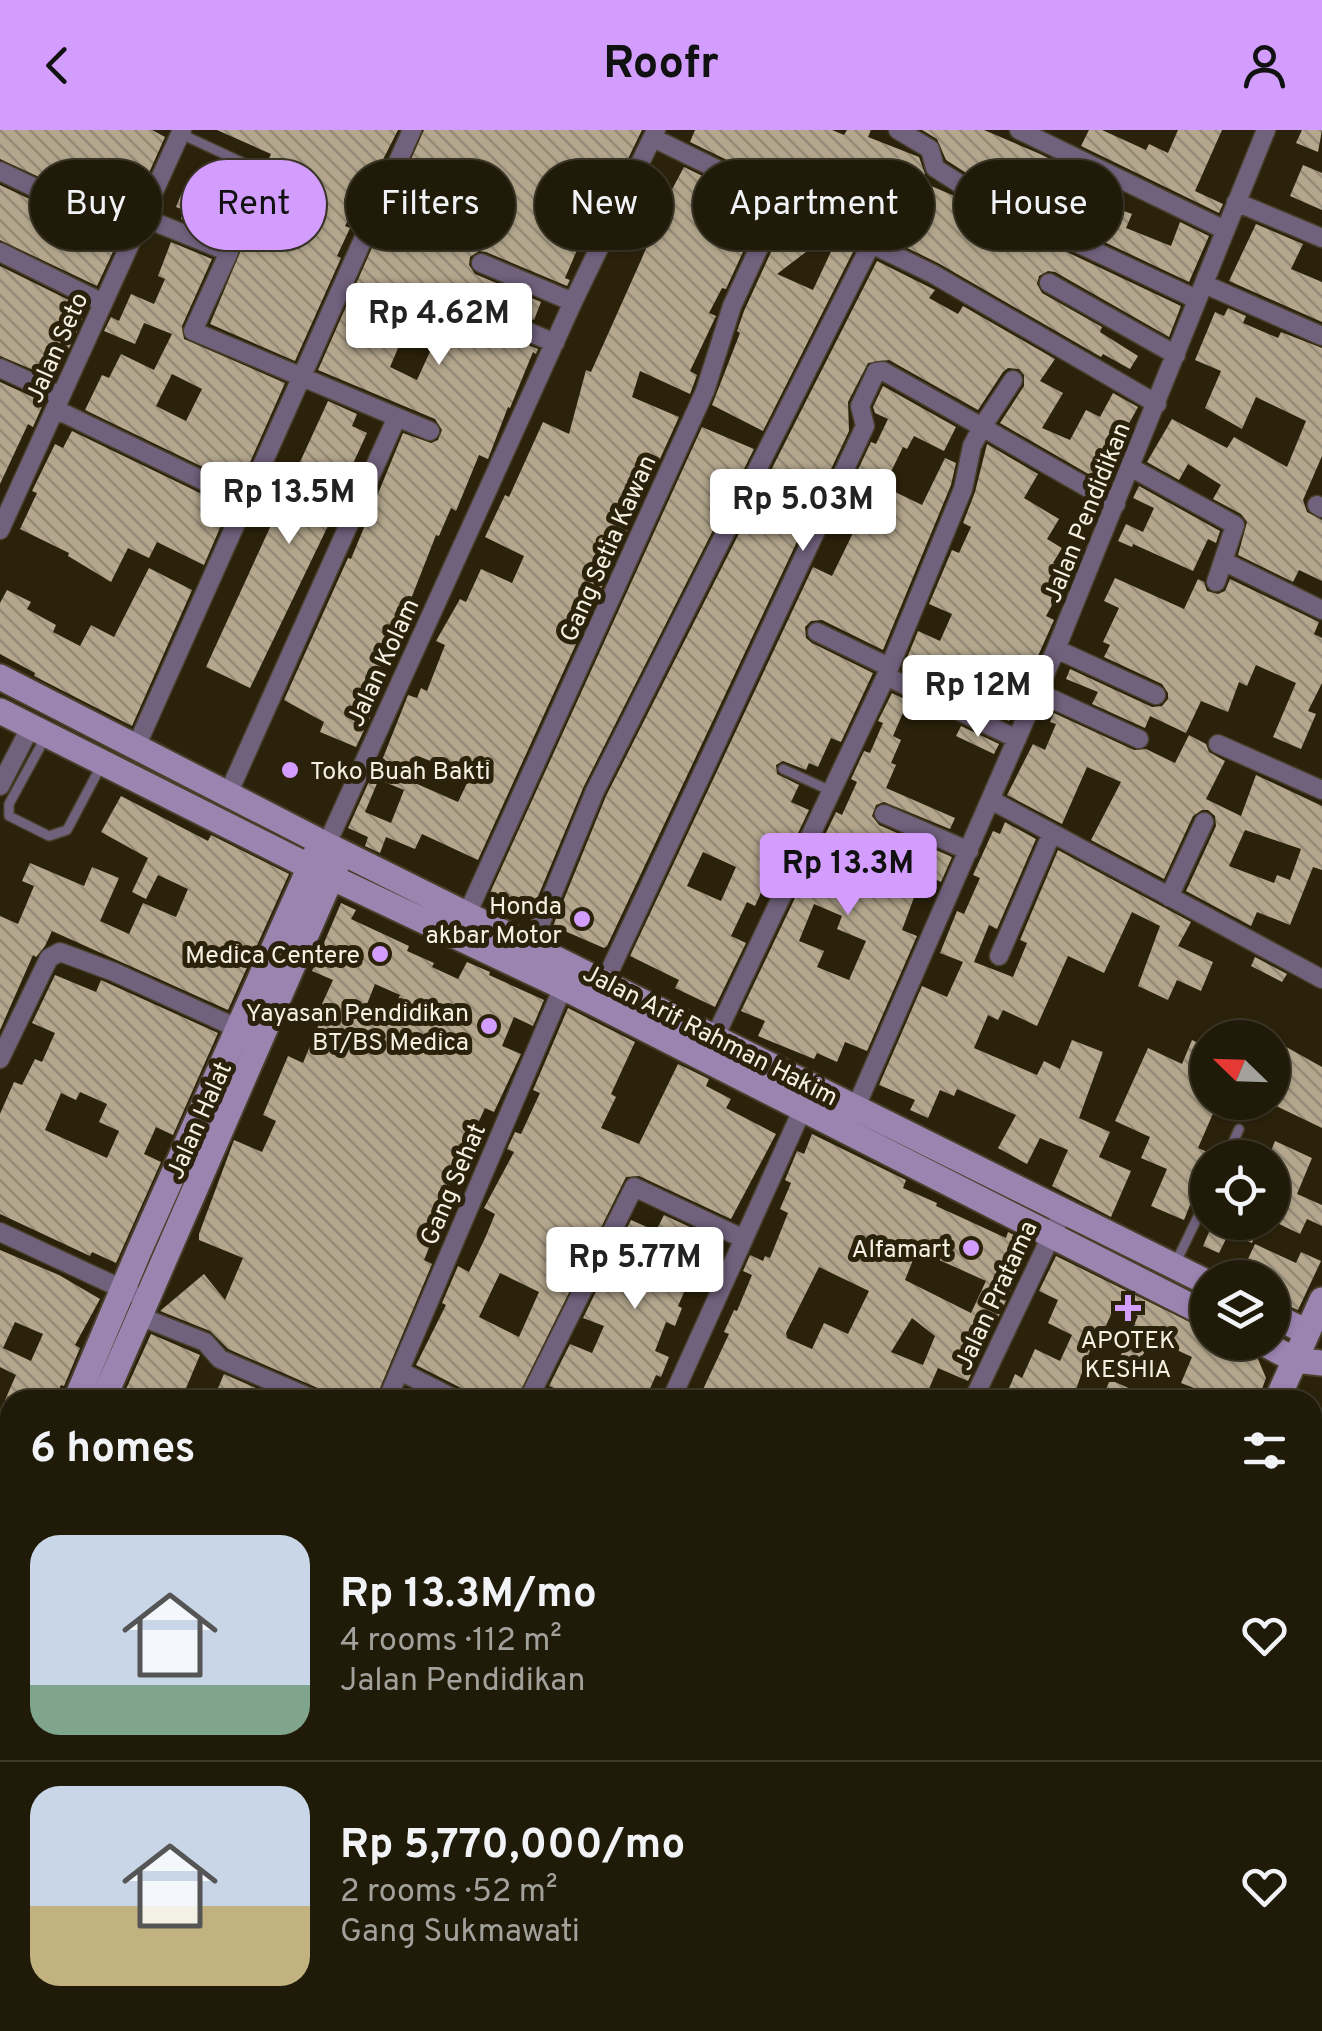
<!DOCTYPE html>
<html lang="en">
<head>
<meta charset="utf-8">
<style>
  body { margin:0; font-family:Overpass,sans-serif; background:#282312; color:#f1f3f6; height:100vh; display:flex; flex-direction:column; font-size:38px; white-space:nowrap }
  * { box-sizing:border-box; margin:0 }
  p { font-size:32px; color:#a2a19c }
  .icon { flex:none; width:55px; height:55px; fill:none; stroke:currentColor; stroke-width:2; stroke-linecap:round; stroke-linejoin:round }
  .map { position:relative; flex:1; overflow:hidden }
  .panel { position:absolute; left:0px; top:1260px; width:1322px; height:642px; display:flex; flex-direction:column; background:#201a08; border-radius:30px 30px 0 0; box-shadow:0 2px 8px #0004,0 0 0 2px #3d3829 }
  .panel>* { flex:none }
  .top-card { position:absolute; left:30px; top:30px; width:1262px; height:90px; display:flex; gap:20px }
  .needle { width:65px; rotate:293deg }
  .fabs { position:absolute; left:1190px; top:890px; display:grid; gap:20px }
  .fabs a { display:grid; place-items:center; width:100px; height:100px; border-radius:50%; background:#201a08; box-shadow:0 2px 8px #0004,0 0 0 2px #3d3829; font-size:50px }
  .price { position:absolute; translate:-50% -85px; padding:0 22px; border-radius:10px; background:#fff; color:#222; font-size:32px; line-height:65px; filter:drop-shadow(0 2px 5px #0008) }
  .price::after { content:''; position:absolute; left:50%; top:60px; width:30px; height:22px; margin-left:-15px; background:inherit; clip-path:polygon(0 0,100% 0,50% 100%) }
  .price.active { background:#d29dfd; color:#111 }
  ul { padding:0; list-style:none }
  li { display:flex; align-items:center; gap:30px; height:250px; padding:0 30px }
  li+li { border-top:2px solid #3d3829 }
  li span { display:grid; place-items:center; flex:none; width:280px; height:200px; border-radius:30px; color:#555 }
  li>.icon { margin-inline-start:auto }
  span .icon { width:120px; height:120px; fill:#fffc; stroke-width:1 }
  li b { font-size:42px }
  h2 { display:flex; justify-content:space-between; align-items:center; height:120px; padding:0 30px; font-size:42px }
  .tag { padding:0 35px; border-radius:45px; background:#201a08; box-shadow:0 2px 8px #0004,0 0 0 2px #3d3829; font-size:35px; line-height:90px }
  .tag.active { background:#d29dfd; color:#111 }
  header { display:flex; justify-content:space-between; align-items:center; height:130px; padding:0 30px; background:#d29dfd; color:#111; font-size:45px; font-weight:700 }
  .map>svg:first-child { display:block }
  .cemetery { fill:url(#cemetery-stones) }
  .building { fill:url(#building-back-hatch); fill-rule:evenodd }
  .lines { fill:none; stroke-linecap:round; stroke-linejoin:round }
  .lane-casing { stroke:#473f29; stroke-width:12 }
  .street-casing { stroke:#473f29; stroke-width:21 }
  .secondary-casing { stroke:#473f29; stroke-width:29 }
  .lane { stroke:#70617d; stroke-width:9 }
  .street { stroke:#70617d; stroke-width:18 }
  .secondary { stroke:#9c84b1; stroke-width:25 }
  .poi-dot { fill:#d29dfd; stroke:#2b220b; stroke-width:4 }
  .labels { text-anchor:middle; stroke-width:10; stroke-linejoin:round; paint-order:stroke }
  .street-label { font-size:25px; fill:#f6f0e2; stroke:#2b220b }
  .poi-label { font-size:25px; fill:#f6f0e2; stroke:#2b220b; text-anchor:end }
</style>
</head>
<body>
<header><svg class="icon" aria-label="back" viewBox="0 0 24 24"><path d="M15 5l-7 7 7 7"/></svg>Roofr<svg class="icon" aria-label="person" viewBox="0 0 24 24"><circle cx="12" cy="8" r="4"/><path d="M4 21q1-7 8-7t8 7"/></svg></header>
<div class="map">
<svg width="1322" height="1901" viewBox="0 0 1322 1901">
  <defs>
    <pattern id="cemetery-stones" width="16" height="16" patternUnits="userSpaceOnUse" patternTransform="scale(2.5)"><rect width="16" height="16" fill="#5f480a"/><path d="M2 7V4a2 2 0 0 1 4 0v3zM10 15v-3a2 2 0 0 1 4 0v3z" fill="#77632d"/></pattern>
    <pattern id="building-back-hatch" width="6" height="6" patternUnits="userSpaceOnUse" patternTransform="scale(2.5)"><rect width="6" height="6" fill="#b4a78d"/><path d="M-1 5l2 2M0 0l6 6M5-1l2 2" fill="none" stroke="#948a77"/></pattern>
  </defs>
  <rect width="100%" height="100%" fill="#2b220b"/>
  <path class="cemetery" d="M9,1556L10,1892L431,1893L427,1901H0V1576Z"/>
  <path class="building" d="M0,0H152L165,7L135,74L121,66L113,81L0,29Z
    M217,0H398L364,67L351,65L344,69V77L352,82L345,96L350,98L337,126L341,128L295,231L210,194L241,120L234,110L181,89L184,80L176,77L185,55L204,63L217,33L259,51L269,50L273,43L266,35L271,24Z
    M424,0H642L626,33L614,28L596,72L582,67L565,107L580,113L565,148L570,150L567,156L486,122L479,121L470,127L469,135L475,144L541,172L534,190L446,153H438L430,159L429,168L436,177L538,219L536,224L533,222L510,278L508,277L488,329L479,325L456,381L451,378L439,406L436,405L407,479L409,480L399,501L396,499L377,546L388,550L356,617L320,602L324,592L284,570L348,428L351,429L403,303L431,313L438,310L442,300L435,289L318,240ZM410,190L439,202L417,250L390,237Z
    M695,0H832L844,5L847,0H871L868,7L919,27L925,44L922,52L959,68L956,75L992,95L995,88L1181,176L1169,207L1055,142L1048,141L1039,146L1037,154L1042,163L1102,197L1100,202L1138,226L1130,239L1103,224L1101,227L938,133L690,12Z
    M922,0H984L1040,24L1100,53L1092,69L1132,84L1126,98L1171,116L1180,92L1209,106L1189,152L988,57L946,30L937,9Z
    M1089,0H1102L1146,20L1149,14L1168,23L1178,0H1222L1195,61L1223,74L1219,83L1081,16Z
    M1302,0H1322L1318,22L1296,13Z
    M1303,35L1322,43V80L1290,66Z
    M684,37L764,76L726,159L722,158L709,183L716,186L690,241L697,245L693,256L690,264L640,241L632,267L679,287L478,730L422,704L415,719L386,707L380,723L365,716L368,707L348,698L371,647L378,651L365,682L391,693L408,650L458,672L470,647L418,626L404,660L375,648L408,565L417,568L421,558L427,561L445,515L436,511L460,469L466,472L481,439L512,453L524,426L485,407L505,365L509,367L543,292L569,304L586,240L591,242L642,128L655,97L653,95Z
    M0,55L118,111L97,156L0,110Z
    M787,87L827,106L777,144L813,160L836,111L854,120L763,301L712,275L740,203L737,201L744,181Z
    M1256,94L1303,114L1291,139L1322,152V192L1229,151Z
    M171,112L212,129L182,196L184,209L285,253L240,355L85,280L102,245L109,248L121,224L154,240L172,204L144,193L135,214L104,201L111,187L119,191L131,164L154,174L165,149L158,146ZM172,244L202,259L186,291L156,276Z
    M877,131L935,160L929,168L958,184L963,176L1055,229L1040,251L1063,263L1042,298L1070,310L1086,280L1100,287L1113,263L1138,277L1114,321L1110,318L1097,349L1000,293L1024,256V245L1019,239L1008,238L1003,242L978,280L889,230L868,233L848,272L849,301L607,816L604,818L553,796L606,666Z
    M0,136L87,179L55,249L0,226Z
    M1228,178L1246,186L1243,193L1278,208L1281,202L1322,218V326L1303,370L1307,382L1322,390V451L1299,440L1293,452L1238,425L1247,392L1241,384L1213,369L1221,355L1188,334L1179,350L1147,332L1172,289L1227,318L1234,307L1287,337L1306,291L1256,267L1242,299L1205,278L1221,241L1195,230L1215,182L1224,186Z
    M0,252L44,272L33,297L28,294L0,354Z
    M883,256L956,297L944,321L914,306L907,319L903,317L888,348L893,350L889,359L922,375L945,328L956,333L951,355L883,520L822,490L811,491L805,497L806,508L812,513L873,543L841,612L831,608L818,637L809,633L806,640L783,631L776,635L777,644L799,655L791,672L809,680L782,737L774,734L755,776L747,772L731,806L746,813L715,877L675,858L679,850L630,826L813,437L832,446L853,403L833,393L871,312L876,314L888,289L875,283L873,277ZM703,722L736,737L721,771L687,756Z
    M328,271L357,284L352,296L367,303L335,373L338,375L250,558L206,537Z
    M702,297L754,319L584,656L529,788L514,781L516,777L489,765Z
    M72,301L229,377L204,435L157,412L149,428L128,418L111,452L68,426L69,423L20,399L37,363L32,361L55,314L63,318Z
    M987,314L1038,344L1024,368L1059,389L1047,409L1062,418L1053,433L1070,442L1046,486L1054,490L1009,591L902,540L918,501L940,511L952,484L929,474L952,420L959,423L971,397L963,393L975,362Z
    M1139,356L1220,401L1216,413L1208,409L1193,441L1133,414L1132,417L1118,411L1126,394L1143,402L1154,378L1133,368Z
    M149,438L192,460L132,596L34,546L35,543L0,524V473L7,460L31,472L27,479L56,495L53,502L80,516L91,495L114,507Z
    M1115,448L1184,479L1198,449L1204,452L1207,461L1218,464L1225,461L1230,449L1319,492L1314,504L1322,508V553L1308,581L1316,584L1301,619L1273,607L1296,553L1256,535L1247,556L1239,552L1228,582L1201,571L1186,603L1150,586L1145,598L1092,574L1098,562L1066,549L1070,539L1152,577L1162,576L1168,569V563L1162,554L1104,527L1110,515L1103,512L1119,478L1104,471Z
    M892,563L908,571L893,606L901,610L891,633L896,635L886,658L955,688L950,699L884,672L876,675L872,686L879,695L952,727L941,752L923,743L902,800L917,806L867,921L845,912L837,932L817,923L814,929L758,906L765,891L741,881L836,682L842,685L857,652L851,649L864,621L870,623L883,593L878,591ZM814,774L842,786L837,799L866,811L849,850L817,837L824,821L799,811Z
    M1054,583L1134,620L1146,619L1175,633L1189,605L1206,614L1209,622L1225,631L1206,669L1241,686L1256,645L1322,676V740L1313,737L1290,795L1257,782L1251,796L1186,761L1216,696L1215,686L1208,680H1202L1193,686L1164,749L1091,710L1121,652L1087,637L1062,694L1007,665L1033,614L1045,620L1056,594L1050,592ZM1245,700L1301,719L1290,750L1277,745L1274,753L1229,736Z
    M961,596L999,614L994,624L956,606Z
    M121,666L208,711L211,705L289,744L228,880L52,801L45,816L36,827L33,825L0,900V786L18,794L34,756L22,751L30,733L84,756L92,737L119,748L100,791L129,804L143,773L176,787L188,759L158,745L146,769L132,762L148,728L101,702Z
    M1005,692L1036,709L997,799L989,795L974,832L1013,847L1027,813L1020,810L1058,720L1191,792L1178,816L1213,832L1201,861L1177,850L1168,870L1138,856L1160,796L1132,782L1104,843L1068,826L1037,896L1003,880L998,890L988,885L974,918L1037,945L1044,931L1060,939L1072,910L1103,922L1079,988L1110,1002L1099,1027L1131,1041L1111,1087L1052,1056L1068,1020L1040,1008L1027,1034L998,1018L1016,985L957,959L954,966L940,960L928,988L910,980L915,970L879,955L922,856L947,867L963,832L940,823L957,781L964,784L980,748L973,745L993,701L1000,704Z
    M341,773L356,780L351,789L409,816L407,821L434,833L432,837L458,849L467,832L490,842L489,845L544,870L533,896L514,887L502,916L521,924L494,982L485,978L444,1067L441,1065L425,1105L433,1108L424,1130L432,1134L375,1270H327L320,1259L228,1219L210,1201L160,1181L204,1144L225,1170L243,1128L199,1110V1104L234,1010L262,1022L276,991L263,985L288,926L303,933L322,887L317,885L333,850L312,841ZM375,854L400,865L389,890L365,879Z
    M1255,827L1287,844L1282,852L1251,836Z
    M55,845L96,862L101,850L218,903L173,1005L156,997L144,1024L161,1032L116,1133L92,1122L90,1126L0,1084V984L14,952L22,955L35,929L42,932L55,903L32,893ZM80,962L107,974L99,992L119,1001L107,1028L45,1000L61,963L76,970Z
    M568,878L635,912L611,964L616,967L601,998L639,1014L678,934L709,949L706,956L731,969L726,978L776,1004L731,1089L639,1046L626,1047L516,1270H469L463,1259L416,1235L446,1175L442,1173L458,1136L469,1142L486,1106L495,1084L484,1078L514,1022L507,1019L515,1002L521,1004L540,963L533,960ZM500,1143L539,1162L519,1207L479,1187Z
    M1272,909L1322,937V998L1272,974Z
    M1192,910L1208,917V972H1218L1198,1018L1212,1024L1208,1028V1058L1201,1062L1194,1077L1190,1075L1184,1090L1151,1076L1167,1039L1141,1028L1150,1007L1115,991L1148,918L1182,934Z
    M812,1004L906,1050L903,1058L937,1073L936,1076L956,1085L1006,1108L1008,1102L1033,1114L968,1251L938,1238L924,1270H698L729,1204L724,1202L734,1180L737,1181L752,1145L743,1141L750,1125L763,1131L765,1126L770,1128L788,1083L780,1079L791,1053L785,1050L797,1021L804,1024ZM917,1120L986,1151L971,1183L905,1150ZM819,1137L869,1161L848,1204L824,1193L812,1219L787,1208L786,1203ZM912,1188L935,1206L923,1235L891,1222Z
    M1275,1011L1312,1028L1297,1064L1322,1075V1096L1307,1089L1300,1104L1275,1092L1288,1063L1272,1056V1028H1268Z
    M664,1085L720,1111L699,1146L695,1143L690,1149L678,1176L682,1178L675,1196L666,1192L655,1221L669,1227L661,1247L656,1245L645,1270H583L549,1256L570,1214L592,1223L604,1196L583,1188L631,1090L656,1101Z
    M1206,1092H1261L1252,1113L1229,1103L1219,1123L1203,1116L1212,1095Z
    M1255,1114L1296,1133L1301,1122L1321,1131L1298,1180L1272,1169V1148H1239Z
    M0,1120L59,1145L100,1169L75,1215L80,1218L64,1256L61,1255L54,1270H5L16,1245L0,1237ZM15,1192L43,1204L31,1231L3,1218Z
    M1056,1126L1208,1201V1214H1245L1248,1221L1258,1229L1266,1248L1258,1270H1188L1194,1258L1181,1253L1192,1227L1151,1208L1138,1235L1120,1227L1138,1186L1115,1176L1096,1217L1092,1215L1075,1262L1070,1260L1065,1270H1004L1015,1244L1022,1248L1035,1219L1060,1231L1072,1205L1048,1193L1058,1170L1039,1161Z
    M151,1204L200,1225L181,1270H121Z
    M224,1244L283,1270H213Z
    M1110,1250L1122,1255L1154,1270H1101Z"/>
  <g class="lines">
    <g class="lane-casing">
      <path id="lane" d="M181,4L265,43
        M351,73L375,82
        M45,608L9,674V686L49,706L67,700L101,636
        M783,639L831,661
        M1226,1028L1239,999
        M1174,1136L1208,1066"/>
    </g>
    <g class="street-casing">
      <path id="street" d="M898,0L930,19L935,38L982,68L1196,169
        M1019,0L1225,100
        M653,8L933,144L1157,274
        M0,41L134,105
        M1236,72L1322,108
        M142,87L229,122L193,201L430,301
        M0,122L103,173
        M481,133L573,172
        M1049,153L1176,225
        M1204,154L1322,206
        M441,165L555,213
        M0,238L61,266
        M55,279L247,372
        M1132,338L1235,395L1216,452
        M1317,375L1322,378
        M0,400L182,0
        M1223,431L1322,480
        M817,502L889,537
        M1056,519L1156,565
        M886,546L1017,609
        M1037,562L1139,609
        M1218,614L1322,660
        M136,617L412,0
        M0,656L30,598
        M228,664L397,287
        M991,670L1322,849
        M884,684L969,721
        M321,712L331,705L573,172L656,0
        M1169,767L1204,692
        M468,782L705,261L732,176L781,70
        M532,814L595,661L870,116
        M999,826L1052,703
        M605,851L865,296L860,276L876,242L883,241L982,297L1013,250
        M715,907L886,546L963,359L972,316L982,297L1116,374
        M0,929L49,828L60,822L114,842L239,899
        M852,986L1056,519L1266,0
        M0,1102L131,1163
        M139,1186L205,1212L220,1229L315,1270
        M400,1241L457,1270
        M387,1270L563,857
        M528,1270L634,1057L744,1109
        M671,1270L803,978
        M973,1270L1063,1081
        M0,1295L10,1299
        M1312,1467L1322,1470
        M924,1892L943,1901
        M435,1901L438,1892
        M688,1901L692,1892
        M1237,1901L1238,1897"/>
    </g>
    <g class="secondary-casing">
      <path id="secondary" d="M0,547L321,712L1208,1153
        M0,581L310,737L563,857L1208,1185
        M1272,1185L1307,1202
        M1261,1212L1295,1230L1322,1233
        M76,1270L139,1121L317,721
        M103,1270L337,734
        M1277,1270L1322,1170
        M0,1469L10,1442
        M0,1554L10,1522
        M996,1901L1000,1892"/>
    </g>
    <use href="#lane" class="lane"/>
    <use href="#street" class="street"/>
    <use href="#secondary" class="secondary"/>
  </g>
  <g class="poi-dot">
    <circle cx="290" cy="640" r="10"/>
    <circle cx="582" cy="789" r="10"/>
    <circle cx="380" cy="824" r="10"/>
    <circle cx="489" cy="896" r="10"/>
    <circle cx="971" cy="1118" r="10"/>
    <path d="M1123 1163h10v10h10v10h-10v10h-10v-10h-10v-10h10z"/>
  </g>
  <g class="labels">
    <g class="street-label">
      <text transform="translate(56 217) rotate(-66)" y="9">Jalan Seto</text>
      <text transform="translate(1086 382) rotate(-68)" y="9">Jalan Pendidikan</text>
      <text transform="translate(607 418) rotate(-66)" y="9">Gang Setia Kawan</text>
      <text transform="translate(382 532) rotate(-65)" y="9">Jalan Kolam</text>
      <text transform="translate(711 904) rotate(27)" y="9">Jalan Arif Rahman Hakim</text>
      <text transform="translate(198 990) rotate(-66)" y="9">Jalan Halat</text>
      <text transform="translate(452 1054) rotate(-67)" y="9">Gang Sehat</text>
      <text transform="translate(995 1165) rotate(-65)" y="9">Jalan Pratama</text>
    </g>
    <g class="poi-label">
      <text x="310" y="649" text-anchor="start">Toko Buah Bakti</text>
      <text x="562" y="784">Honda<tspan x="562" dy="29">akbar Motor</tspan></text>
      <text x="360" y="833">Medica Centere</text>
      <text x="469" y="891">Yayasan Pendidikan<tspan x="469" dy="29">BT/BS Medica</tspan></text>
      <text x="951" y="1127">Alfamart</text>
      <text x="1128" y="1218" text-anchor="middle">APOTEK<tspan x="1128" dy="29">KESHIA</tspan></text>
    </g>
  </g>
</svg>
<div class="fabs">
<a><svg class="needle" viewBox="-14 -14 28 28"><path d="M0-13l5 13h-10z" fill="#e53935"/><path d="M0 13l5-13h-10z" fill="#a2a19c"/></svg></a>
<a><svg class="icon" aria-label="locate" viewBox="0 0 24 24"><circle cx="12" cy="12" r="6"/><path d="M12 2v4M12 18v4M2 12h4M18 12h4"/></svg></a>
<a><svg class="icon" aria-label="layers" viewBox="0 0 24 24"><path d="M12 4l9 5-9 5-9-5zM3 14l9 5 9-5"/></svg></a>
</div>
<b class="price" style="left:439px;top:238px">Rp 4.62M</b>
<b class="price" style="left:289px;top:417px">Rp 13.5M</b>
<b class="price" style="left:803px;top:424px">Rp 5.03M</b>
<b class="price" style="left:978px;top:610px">Rp 12M</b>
<b class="price active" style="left:848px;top:788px">Rp 13.3M</b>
<b class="price" style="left:635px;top:1182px">Rp 5.77M</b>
<div class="top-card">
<a class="tag">Buy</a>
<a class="tag active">Rent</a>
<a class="tag">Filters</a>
<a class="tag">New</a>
<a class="tag">Apartment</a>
<a class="tag">House</a>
</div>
<section class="panel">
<h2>6 homes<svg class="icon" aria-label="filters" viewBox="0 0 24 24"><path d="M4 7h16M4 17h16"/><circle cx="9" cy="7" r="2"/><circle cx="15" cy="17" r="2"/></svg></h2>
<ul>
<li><span style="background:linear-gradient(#c9d6e8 75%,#7fa58c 0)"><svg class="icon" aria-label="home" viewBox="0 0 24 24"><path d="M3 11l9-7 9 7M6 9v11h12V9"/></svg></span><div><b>Rp 13.3M/mo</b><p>4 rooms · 112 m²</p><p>Jalan Pendidikan</p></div><svg class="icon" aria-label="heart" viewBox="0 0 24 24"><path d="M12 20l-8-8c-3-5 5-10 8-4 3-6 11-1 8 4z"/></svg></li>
<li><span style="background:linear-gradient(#c9d6e8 60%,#c2b280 0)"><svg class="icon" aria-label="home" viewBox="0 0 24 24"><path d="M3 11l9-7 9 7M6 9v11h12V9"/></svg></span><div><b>Rp 5,770,000/mo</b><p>2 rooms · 52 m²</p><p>Gang Sukmawati</p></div><svg class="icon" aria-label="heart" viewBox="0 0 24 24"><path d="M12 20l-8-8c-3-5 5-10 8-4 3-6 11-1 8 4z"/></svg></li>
</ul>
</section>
</div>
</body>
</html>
